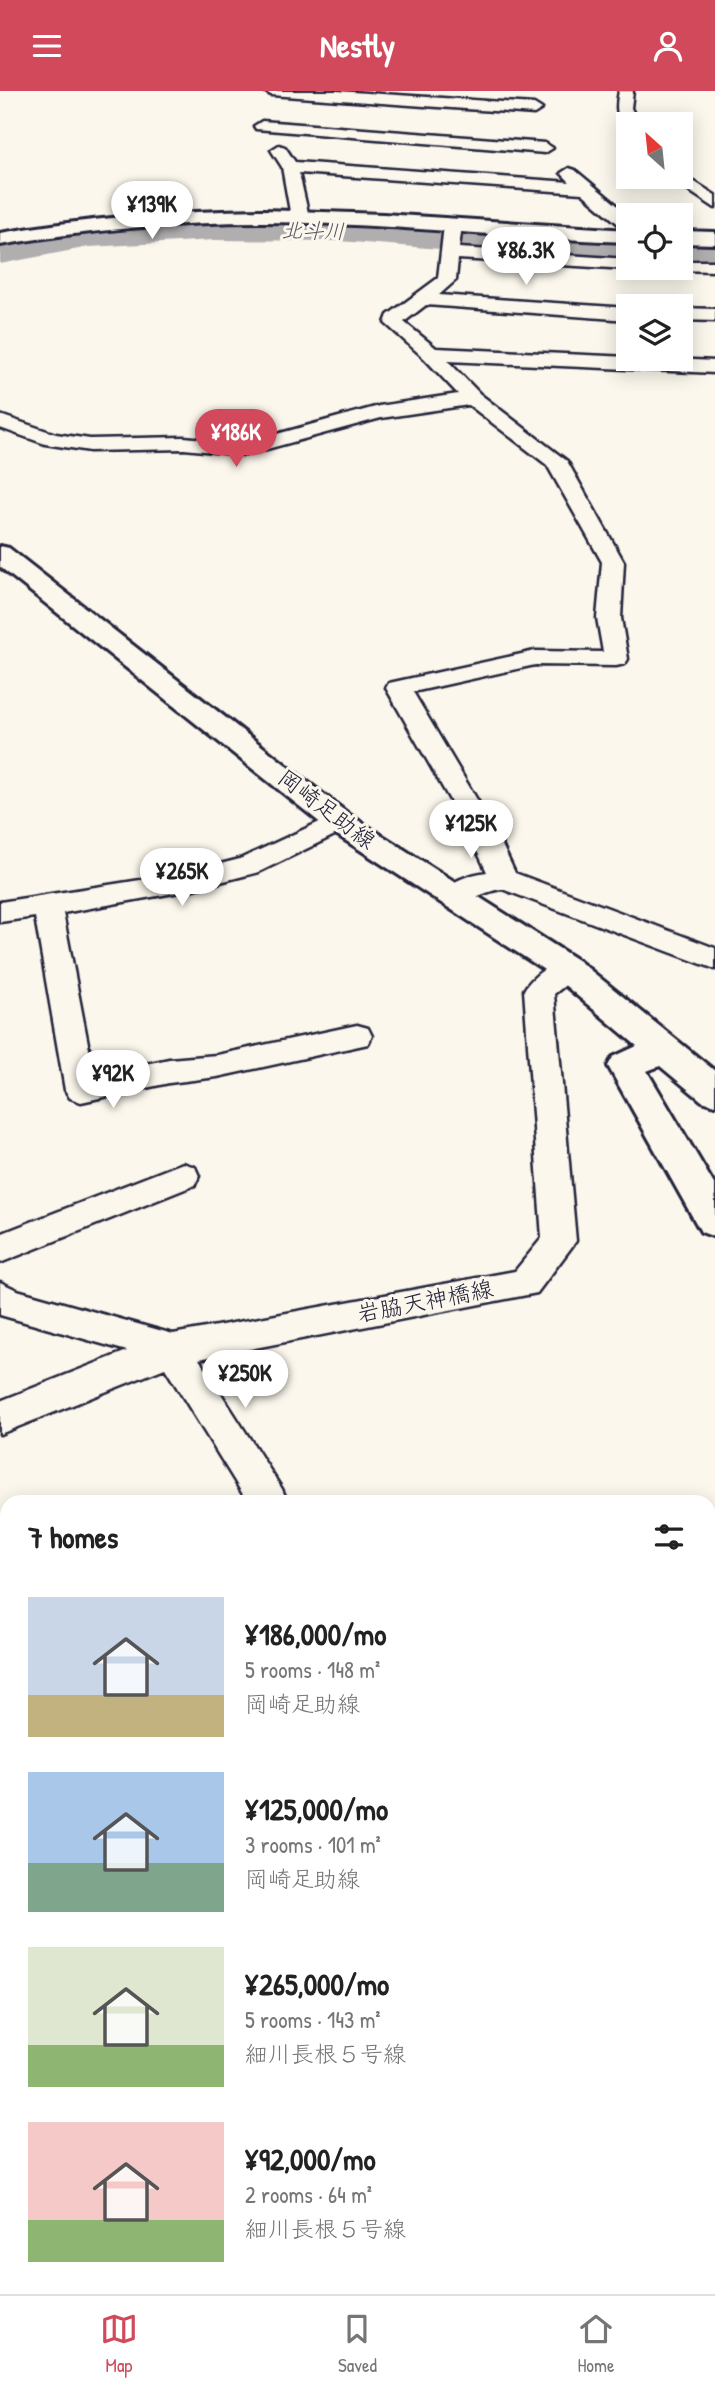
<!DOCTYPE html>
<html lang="en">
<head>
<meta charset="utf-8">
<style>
  body { margin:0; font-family:"Patrick Hand","Klee One",sans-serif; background:#f6f6f6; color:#222; height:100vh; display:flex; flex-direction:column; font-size:26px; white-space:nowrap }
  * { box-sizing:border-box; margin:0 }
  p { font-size:23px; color:#767676 }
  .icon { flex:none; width:38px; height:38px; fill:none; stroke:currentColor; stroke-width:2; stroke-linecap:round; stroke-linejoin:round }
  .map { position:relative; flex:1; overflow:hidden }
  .panel { position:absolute; left:0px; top:1404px; width:716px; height:800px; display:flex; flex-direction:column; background:#fff; border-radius:21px 21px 0 0; box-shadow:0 4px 18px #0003 }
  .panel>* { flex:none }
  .needle { width:46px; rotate:333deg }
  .controls { position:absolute; left:616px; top:21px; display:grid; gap:14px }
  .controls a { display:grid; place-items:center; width:77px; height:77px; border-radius:0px; background:#fff; box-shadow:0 4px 18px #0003; font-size:35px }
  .price { position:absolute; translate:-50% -60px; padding:0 16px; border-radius:24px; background:#fff; color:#222; font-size:23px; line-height:46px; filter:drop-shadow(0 2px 4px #0008) }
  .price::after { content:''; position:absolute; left:50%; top:42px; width:21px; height:16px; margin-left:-10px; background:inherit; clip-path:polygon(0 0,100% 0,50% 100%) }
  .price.current { background:#d1495b; color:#fff }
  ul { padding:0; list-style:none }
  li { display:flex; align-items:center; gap:21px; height:175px; padding:0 28px }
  li span { display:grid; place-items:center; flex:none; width:196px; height:140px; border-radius:0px; color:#555 }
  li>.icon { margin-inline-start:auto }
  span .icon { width:84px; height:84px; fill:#fffc; stroke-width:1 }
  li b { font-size:30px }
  h2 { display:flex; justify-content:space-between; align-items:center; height:84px; padding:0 28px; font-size:30px }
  header { display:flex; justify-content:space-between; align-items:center; height:91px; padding:0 28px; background:#d1495b; color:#fff; font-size:32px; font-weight:700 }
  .tab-bar { display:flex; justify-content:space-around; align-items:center; height:98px; border-top:2px solid #e0e0e0; background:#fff; font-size:19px; color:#767676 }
  .tab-bar a { display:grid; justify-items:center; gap:4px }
  .tab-bar .current { color:#d1495b }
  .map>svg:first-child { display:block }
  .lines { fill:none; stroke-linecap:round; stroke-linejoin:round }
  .river { fill:#b1aeb0; fill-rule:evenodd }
  .street-casing { stroke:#22223b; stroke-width:5 }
  .secondary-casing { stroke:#22223b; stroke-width:6 }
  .primary-casing { stroke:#22223b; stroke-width:6 }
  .street { fill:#fbf7ec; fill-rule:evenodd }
  .secondary { fill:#fbf7ec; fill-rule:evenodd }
  .primary { fill:#fbf7ec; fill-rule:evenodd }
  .labels { text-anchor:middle; stroke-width:6; stroke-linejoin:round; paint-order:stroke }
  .far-water-label { font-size:21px; font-style:italic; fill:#545364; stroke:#fbf7ec }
  .street-label { font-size:23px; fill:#22223b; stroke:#fbf7ec }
</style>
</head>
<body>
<header><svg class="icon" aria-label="menu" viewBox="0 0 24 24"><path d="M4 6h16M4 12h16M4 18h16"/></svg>Nestly<svg class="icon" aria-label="person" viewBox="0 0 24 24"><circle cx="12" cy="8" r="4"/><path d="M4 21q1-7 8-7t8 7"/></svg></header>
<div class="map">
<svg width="715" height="2203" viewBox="0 0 715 2203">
  <rect width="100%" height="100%" fill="#fbf7ec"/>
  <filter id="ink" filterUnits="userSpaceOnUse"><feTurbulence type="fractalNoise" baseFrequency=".0143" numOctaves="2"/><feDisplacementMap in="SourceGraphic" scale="14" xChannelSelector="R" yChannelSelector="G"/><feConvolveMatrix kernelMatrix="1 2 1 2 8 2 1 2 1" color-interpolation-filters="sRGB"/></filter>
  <g filter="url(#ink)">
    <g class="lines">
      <path class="river" d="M214,129L339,130L478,141L628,146V166L478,161L339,150L214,149L89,156L0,173V153L89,136Z
        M681,147L715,148V168L681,167Z"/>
      <g class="street-casing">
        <path id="street" d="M264,0H337L534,13L542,18L534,23L271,4Z
          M619,0H633L631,17L639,33H628V37C615,28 616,14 619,0Z
          M262,30L545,52L553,57L545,62L256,38L254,35Z
          M279,54L285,56L295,71L570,91L561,82L569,77L575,79L629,124L628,137L622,136L582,102L299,82L309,126L300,131L291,126L282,76L271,59Z
          M681,82L715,104V117L668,86H681Z
          M453,129L462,134L459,157L628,168V177H634L628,178L458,168L456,189L439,204L628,217V229L426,214L404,231L436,257L715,270V282L448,270L480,303L567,370L624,471L621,527L628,568L625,573L616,575L535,574L413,601L495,739L515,782L715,857V878L502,798C482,800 463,816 443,811L439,804C447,791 471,783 487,781L467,739L386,597L389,592L535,560L603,561L597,527L602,471L547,374L469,314L381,327L245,364L184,358L90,360L45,353L0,337V324L56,343L90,348L184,346L244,352L379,315L458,303L424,267L385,232L388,224L438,187L444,134Z
          M681,170H715V180L675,179L673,177H681Z
          M681,217L715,218V230L681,229Z
          M339,722L349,725L353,731L349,737L259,781L185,800L63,822L94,984L169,968L217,964L357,934L368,937L372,945L368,953L217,986L169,992L81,1011L70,1007L65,999L35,826L0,831V811L185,782L240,768Z
          M567,868L577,871L582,878L577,885L554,903L576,1150L537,1202L199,1268L282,1398L287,1410H247L165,1277L0,1343V1310L127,1260L0,1224V1191L17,1199L173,1243L515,1180L542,1147L524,899C532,885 551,872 567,868Z
          M183,1072L195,1076L199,1085L195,1094L0,1172V1143Z
          M709,1976L715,1978V2031L709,2029Z
          M122,2196H179L176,2203H119Z"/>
      </g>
      <g class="secondary-casing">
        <path id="secondary" d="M263,119L383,123L628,139V151C506,147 385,132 263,131C175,131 87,139 0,154V142C87,127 174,120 263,119Z
          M681,140L715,141V153L681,152Z"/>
      </g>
      <g class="primary-casing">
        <path id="primary" d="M0,455L9,457L350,724L579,870L715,980V1014L702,1010L660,975L647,980L715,1095V1146L701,1141L608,975L613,966L637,955L555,886L328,738L0,476Z"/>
      </g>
      <use href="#street" class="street"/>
      <use href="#secondary" class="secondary"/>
      <use href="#primary" class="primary"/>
    </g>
  </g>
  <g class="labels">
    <g class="far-water-label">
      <text transform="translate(313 140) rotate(1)" y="7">北斗川</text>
    </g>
    <g class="street-label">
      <text transform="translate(327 718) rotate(37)" y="8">岡崎足助線</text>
      <text transform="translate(425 1210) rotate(-11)" y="8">岩脇天神橋線</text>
    </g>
  </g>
</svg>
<div class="controls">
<a><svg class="needle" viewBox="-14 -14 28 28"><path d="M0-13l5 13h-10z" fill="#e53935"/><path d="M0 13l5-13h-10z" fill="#767676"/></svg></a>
<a><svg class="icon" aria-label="locate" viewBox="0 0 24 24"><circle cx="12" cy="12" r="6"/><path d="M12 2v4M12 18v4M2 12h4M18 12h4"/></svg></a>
<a><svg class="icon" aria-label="layers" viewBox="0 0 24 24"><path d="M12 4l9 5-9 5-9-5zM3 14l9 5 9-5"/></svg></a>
</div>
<b class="price" style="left:152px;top:150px">¥139K</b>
<b class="price" style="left:526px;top:196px">¥86.3K</b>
<b class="price current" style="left:236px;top:378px">¥186K</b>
<b class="price" style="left:471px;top:769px">¥125K</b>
<b class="price" style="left:182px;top:817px">¥265K</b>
<b class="price" style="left:113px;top:1019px">¥92K</b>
<b class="price" style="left:245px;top:1319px">¥250K</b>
<section class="panel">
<h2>7 homes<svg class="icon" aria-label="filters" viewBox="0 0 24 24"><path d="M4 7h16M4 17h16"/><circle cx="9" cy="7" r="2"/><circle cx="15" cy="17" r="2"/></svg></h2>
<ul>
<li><span style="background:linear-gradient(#c9d6e8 70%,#c2b280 0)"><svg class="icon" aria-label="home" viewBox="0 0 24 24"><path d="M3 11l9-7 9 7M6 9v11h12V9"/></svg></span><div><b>¥186,000/mo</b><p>5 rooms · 148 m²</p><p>岡崎足助線</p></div></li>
<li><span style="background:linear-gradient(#a9c7e8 65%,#7fa58c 0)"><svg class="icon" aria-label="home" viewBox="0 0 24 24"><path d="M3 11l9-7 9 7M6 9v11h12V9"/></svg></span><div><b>¥125,000/mo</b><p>3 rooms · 101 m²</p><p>岡崎足助線</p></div></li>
<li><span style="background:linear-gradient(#dfe7d0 70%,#8fb573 0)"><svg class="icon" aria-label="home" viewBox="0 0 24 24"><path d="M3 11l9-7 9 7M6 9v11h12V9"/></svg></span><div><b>¥265,000/mo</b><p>5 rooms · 143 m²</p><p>細川長根５号線</p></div></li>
<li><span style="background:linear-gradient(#f6c9c9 70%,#8fb573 0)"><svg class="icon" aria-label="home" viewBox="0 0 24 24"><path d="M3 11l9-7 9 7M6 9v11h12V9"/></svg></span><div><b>¥92,000/mo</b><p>2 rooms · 64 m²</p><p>細川長根５号線</p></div></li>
</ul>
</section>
</div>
<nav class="tab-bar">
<a class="current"><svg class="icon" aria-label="map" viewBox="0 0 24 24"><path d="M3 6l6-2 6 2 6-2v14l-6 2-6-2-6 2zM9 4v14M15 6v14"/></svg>Map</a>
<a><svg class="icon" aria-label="saved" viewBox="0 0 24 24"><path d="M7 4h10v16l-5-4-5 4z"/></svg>Saved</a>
<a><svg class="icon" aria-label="home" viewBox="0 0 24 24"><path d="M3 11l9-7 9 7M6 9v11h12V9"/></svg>Home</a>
</nav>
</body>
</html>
